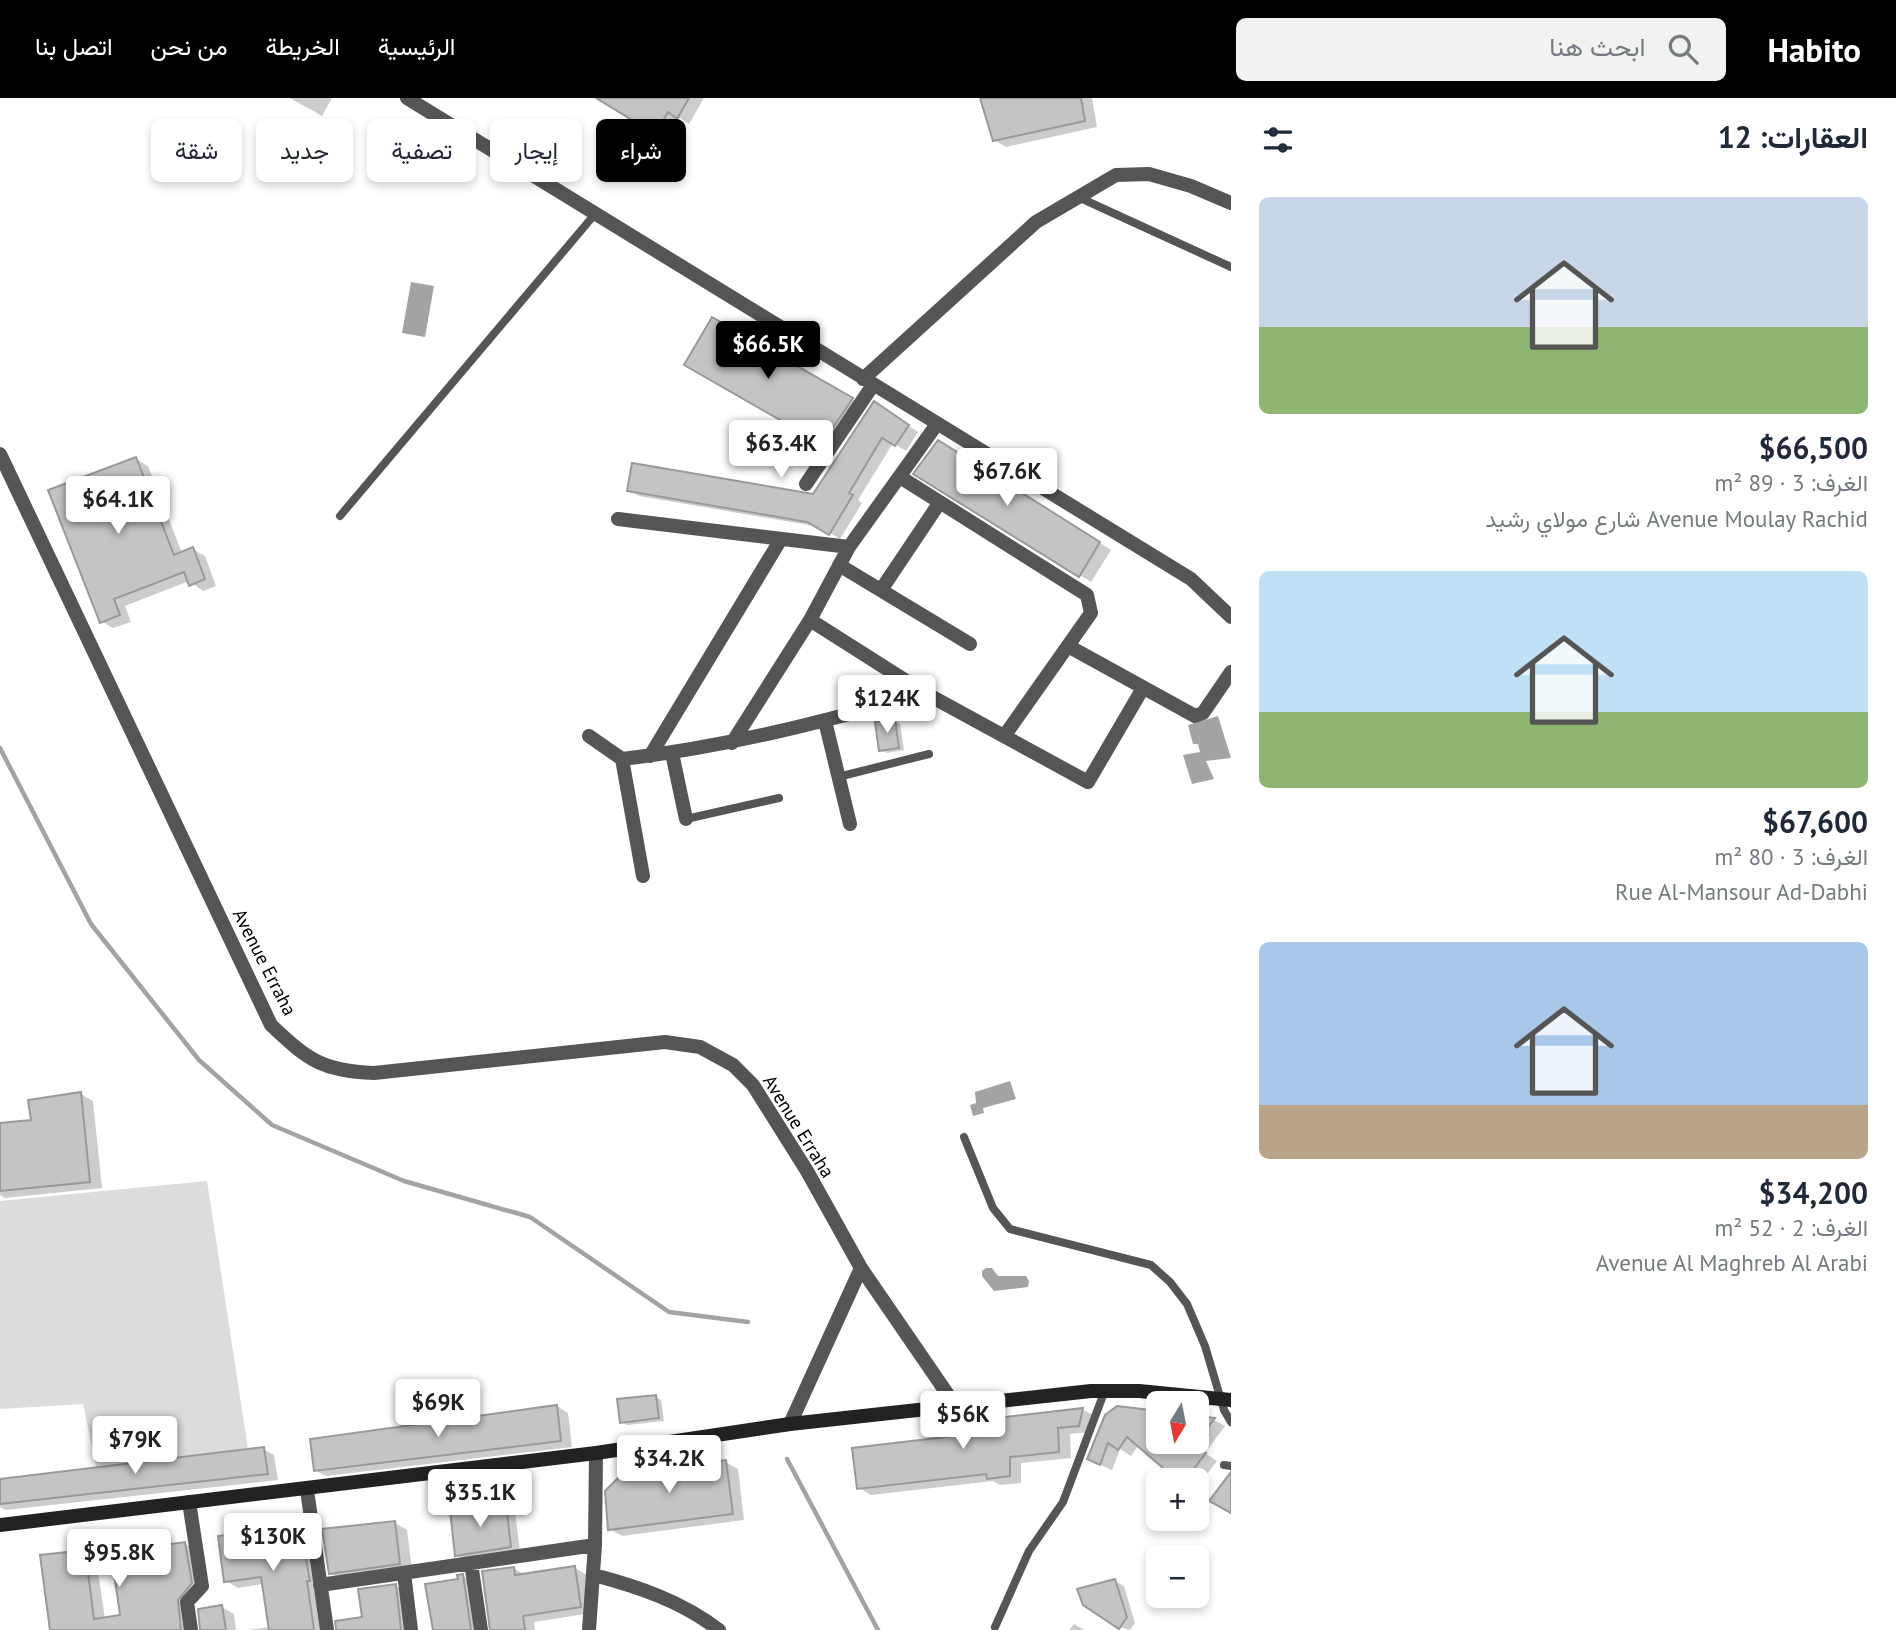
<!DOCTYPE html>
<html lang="ar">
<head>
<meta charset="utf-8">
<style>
  body { margin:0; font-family:"PT Sans",Vazirmatn,sans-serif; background:#f2f2f3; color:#1f2937; direction:rtl; height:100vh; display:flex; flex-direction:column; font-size:26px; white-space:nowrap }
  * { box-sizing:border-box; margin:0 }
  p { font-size:23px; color:#747a83 }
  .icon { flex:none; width:38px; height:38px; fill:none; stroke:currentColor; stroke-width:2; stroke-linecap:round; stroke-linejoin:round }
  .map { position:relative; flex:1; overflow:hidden; direction:ltr }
  .details { display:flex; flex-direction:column; background:#fff; width:665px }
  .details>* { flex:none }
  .top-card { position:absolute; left:21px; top:21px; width:665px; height:63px; direction:rtl; display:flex; gap:14px }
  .needle { width:46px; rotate:190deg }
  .controls { position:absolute; left:1146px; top:1293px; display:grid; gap:14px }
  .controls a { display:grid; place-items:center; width:63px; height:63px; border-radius:10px; background:#fff; box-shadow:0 4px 10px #0003; font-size:35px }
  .price { position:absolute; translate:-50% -60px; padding:0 16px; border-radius:7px; background:#fff; color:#222; font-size:23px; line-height:46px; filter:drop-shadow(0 2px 4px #0008) }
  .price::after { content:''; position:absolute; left:50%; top:42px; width:21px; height:16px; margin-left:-10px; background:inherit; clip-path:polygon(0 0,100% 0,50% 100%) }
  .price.selected { background:#000; color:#fff }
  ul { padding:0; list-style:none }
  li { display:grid; align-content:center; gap:14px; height:371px; padding:0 28px }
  li span { display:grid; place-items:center; height:217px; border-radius:10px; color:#555 }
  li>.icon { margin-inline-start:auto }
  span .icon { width:126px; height:126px; fill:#fffc; stroke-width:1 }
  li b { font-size:30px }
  h2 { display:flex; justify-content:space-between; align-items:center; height:84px; padding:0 28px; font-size:30px }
  .tag { padding:0 24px; border-radius:10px; background:#fff; box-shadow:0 4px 10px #0003; font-size:24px; line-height:63px }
  .tag.selected { background:#000; color:#fff }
  header { display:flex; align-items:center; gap:42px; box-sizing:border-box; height:98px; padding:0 35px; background:#000; color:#fff }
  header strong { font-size:33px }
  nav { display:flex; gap:38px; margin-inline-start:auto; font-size:24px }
  .search { width:490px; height:63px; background:#f2f2f3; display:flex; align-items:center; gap:18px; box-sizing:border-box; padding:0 24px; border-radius:10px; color:#747a83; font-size:26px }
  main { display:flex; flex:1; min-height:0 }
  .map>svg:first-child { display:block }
  .green { fill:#dcdcdc }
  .water { fill:#a3a3a3 }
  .shadow { fill:#0003 }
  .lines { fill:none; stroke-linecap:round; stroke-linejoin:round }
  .stream { stroke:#a3a3a3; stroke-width:4.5 }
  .building { fill:#c4c4c4; stroke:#999; stroke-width:2 }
  .service { stroke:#555; stroke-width:8 }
  .minor { stroke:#555; stroke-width:14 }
  .secondary { stroke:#222; stroke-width:14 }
  .labels { text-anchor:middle; stroke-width:5; stroke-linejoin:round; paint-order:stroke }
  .street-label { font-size:19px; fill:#000; stroke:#fff }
</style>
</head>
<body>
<header>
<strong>Habito</strong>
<div class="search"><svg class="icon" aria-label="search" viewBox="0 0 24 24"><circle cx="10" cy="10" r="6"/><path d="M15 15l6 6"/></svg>ابحث هنا</div>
<nav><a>الرئيسية</a><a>الخريطة</a><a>من نحن</a><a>اتصل بنا</a></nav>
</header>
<main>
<section class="details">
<h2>العقارات: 12<svg class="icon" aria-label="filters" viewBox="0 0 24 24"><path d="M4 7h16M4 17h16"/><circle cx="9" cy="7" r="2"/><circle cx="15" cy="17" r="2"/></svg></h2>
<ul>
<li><span style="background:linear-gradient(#c9d6e8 60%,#8fb573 0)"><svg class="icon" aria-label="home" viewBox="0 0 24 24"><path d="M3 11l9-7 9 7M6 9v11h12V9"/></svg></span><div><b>$66,500</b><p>الغرف: 3 · 89 m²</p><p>Avenue Moulay Rachid شارع مولاي رشيد</p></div></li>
<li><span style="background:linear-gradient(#bfe0f5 65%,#8fb573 0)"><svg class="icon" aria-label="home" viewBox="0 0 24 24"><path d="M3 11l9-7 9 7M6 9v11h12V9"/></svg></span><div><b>$67,600</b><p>الغرف: 3 · 80 m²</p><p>Rue Al-Mansour Ad-Dabhi</p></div></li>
<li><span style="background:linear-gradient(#a9c7e8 75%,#b9a48a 0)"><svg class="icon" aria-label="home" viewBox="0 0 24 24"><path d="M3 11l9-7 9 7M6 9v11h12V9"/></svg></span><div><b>$34,200</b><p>الغرف: 2 · 52 m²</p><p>Avenue Al Maghreb Al Arabi</p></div></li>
</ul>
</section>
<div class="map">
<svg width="1231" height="1532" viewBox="0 0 1231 1532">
  <rect width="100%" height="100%" fill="#fff"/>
  <path class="green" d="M207,1083L248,1351L96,1369L83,1306L0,1311V1103Z"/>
  <path class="water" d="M411,184L434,188L425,239L402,235Z
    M1218,618L1231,660L1206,663L1214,681L1192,686L1183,657L1200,654L1198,646H1193L1188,627Z
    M1010,983L1016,1001L983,1010L984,1015L973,1018L970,1007L976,1005L975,994Z
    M986,1170H992L998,1178H1026L1029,1183L1028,1189L994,1193L982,1178V1173Z"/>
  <path class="shadow" d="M290,0H332L322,18Z
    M599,0H704L689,26L680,20L667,41Z
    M982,0H1092L1097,29L1006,49L994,42Z
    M712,221L864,308L834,351L686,266Z
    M885,312L918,334L906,353L893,345L858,402L862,405L840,441L820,429L639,398L629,392L813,397Z
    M950,351L1111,452L1091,484L1080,477Z
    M136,361L148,368L182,455L192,451L205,458L216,488L203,493L189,483L125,508L131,524L113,530L101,523Z
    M894,623L900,626L904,652L887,655L881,652Z
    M81,996L93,1003L102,1090L5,1100L0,1097V1027L33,1023Z
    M656,1299L661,1302L664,1323L627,1327L622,1324Z
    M557,1308L568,1315L572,1349L326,1378L315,1372Z
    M1118,1309L1158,1315V1344H1197V1320L1214,1322L1225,1328L1205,1355L1217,1363L1197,1389V1382H1180L1139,1346L1131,1358L1120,1351L1112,1372L1101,1367L1089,1360Z
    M1083,1312L1095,1318L1091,1334L1070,1336L1071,1360L1021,1365V1385L1000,1387L993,1383L871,1397L859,1390L983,1336L981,1323Z
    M263,1351L274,1357L278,1382L6,1412L0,1409V1383Z
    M725,1364L738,1371L744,1422L622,1438L610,1431Z
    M506,1407L515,1413L520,1454L466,1462L457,1457Z
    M395,1425L407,1432L412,1472L342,1482L330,1475Z
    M300,1429L312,1436L325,1532H248L270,1529L263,1486L238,1490L226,1483Z
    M185,1446L197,1452L203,1492L189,1512L192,1532H51L84,1454L96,1460L105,1521L122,1519Z
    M513,1470L525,1477L575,1470L587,1477L592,1515L534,1524L535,1532H492Z
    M463,1478L474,1485L481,1532H434Z
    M1115,1483L1124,1488L1135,1525L1130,1532L1120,1529Z
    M395,1488L404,1493L410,1532H340L364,1521Z
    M222,1509L234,1516L236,1532H200L199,1512Z
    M1074,1526L1083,1531L1084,1532H1069Z"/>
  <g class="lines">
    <path class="stream" d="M0,650L91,826L199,962L272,1027L404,1083L530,1119L669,1214L748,1224
      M787,1361L878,1532"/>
  </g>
  <path class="building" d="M596,0H689L677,21L668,14L655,36Z
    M980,0H1081L1085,23L993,43Z
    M712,219L853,300L822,346L684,267Z
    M874,303L909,327L895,348L882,340L849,395L853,397L829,437L807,424L627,393L632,365L813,396Z
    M938,342L1100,444L1079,479L913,376Z
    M136,359L174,457L193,449L205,481L189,488L184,474L114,501L120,517L100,525L48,392Z
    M895,621L899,650L879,653L875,624Z
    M81,994L90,1084L0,1093V1025L31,1022L28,1002Z
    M656,1297L659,1320L620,1325L617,1301Z
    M557,1307L561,1343L314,1373L310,1341Z
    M1117,1308L1158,1313V1344H1190L1206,1355L1185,1382H1177L1127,1339L1118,1352L1108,1345L1100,1367L1087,1361L1105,1317Z
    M1083,1310L1079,1328L1058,1330L1059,1354L1010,1359V1378L987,1381L986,1376L857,1391L852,1350L981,1335L979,1322Z
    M1197,1318L1215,1320L1197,1343Z
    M264,1349L268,1376L0,1406V1381Z
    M726,1362L733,1416L608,1432L605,1393L623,1375Z
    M1231,1374V1415L1209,1403Z
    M506,1406L511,1449L455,1458L450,1412Z
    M395,1423L400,1466L329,1476L322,1431Z
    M300,1427L310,1483H307L314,1532H269L261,1479L224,1484L218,1438Z
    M185,1444L192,1485L178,1502L181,1532H50L40,1457L85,1452L94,1521L120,1517L111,1454Z
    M575,1468L581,1509L523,1518L525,1532H490L482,1473L514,1469L515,1477Z
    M463,1476L471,1532H433L425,1486L458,1481L457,1477Z
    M1115,1481L1127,1519L1119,1531L1083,1507L1077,1491Z
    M396,1486L401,1532H336L335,1523L362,1519L358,1491Z
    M222,1507L226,1532H200L198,1511Z"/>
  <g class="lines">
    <path class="service" d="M1078,99L1231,169
      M340,418L595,116
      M838,679L929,656
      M686,721L779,700
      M964,1039L993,1110L1010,1131L1151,1167L1170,1184L1187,1206L1205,1248L1224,1312L1231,1324
      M1224,1367L1231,1368
      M995,1529L1029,1453L1063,1404L1105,1292"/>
    <path class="minor" d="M407,0L1191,481L1231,519
      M863,281L1036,124L1116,77L1149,76L1191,88L1231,105
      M0,356L271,927C308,962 322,973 374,975L665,944L700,949L733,967L753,987L807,1073L861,1170L955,1307
      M900,379L1087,497L1091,515L1005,637
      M806,386L873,287
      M618,421L849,449
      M839,467L970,546
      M881,492L940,404
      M810,522L925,595L1088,684L1143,590
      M1068,548L1195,618L1203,615L1231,574
      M825,623L850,726
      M589,638L622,661C725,649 824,624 925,595
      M732,645L810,522L849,449L937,326
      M672,655L686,721
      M650,658L781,441
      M622,661L643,778
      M790,1326L861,1170
      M307,1392L327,1532
      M189,1404L202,1488L187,1504L191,1532
      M471,1465L481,1532
      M404,1475L411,1532
      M594,1477C639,1489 681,1503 719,1532
      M320,1487L595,1447
      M589,1532L595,1447L596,1355"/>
    <path class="secondary" d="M0,1427L596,1355L790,1326L1091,1293H1139L1231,1302"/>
  </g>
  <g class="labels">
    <g class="street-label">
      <text transform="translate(265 864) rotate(63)" y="7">Avenue Erraha</text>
      <text transform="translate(799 1028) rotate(58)" y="7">Avenue Erraha</text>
    </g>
  </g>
</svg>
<div class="controls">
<a><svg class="needle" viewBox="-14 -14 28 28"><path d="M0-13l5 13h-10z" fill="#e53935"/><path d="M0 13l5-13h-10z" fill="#747a83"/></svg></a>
<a>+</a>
<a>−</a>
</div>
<b class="price selected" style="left:768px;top:283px">$66.5K</b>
<b class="price" style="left:781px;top:382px">$63.4K</b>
<b class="price" style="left:1007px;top:410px">$67.6K</b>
<b class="price" style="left:118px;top:438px">$64.1K</b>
<b class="price" style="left:887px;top:637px">$124K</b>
<b class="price" style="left:438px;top:1341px">$69K</b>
<b class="price" style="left:963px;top:1353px">$56K</b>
<b class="price" style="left:135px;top:1378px">$79K</b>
<b class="price" style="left:669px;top:1397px">$34.2K</b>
<b class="price" style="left:480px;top:1431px">$35.1K</b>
<b class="price" style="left:273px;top:1475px">$130K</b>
<b class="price" style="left:119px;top:1491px">$95.8K</b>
<div class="top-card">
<a class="tag selected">شراء</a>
<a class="tag">إيجار</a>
<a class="tag">تصفية</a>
<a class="tag">جديد</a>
<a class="tag">شقة</a>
</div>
</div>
</main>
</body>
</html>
